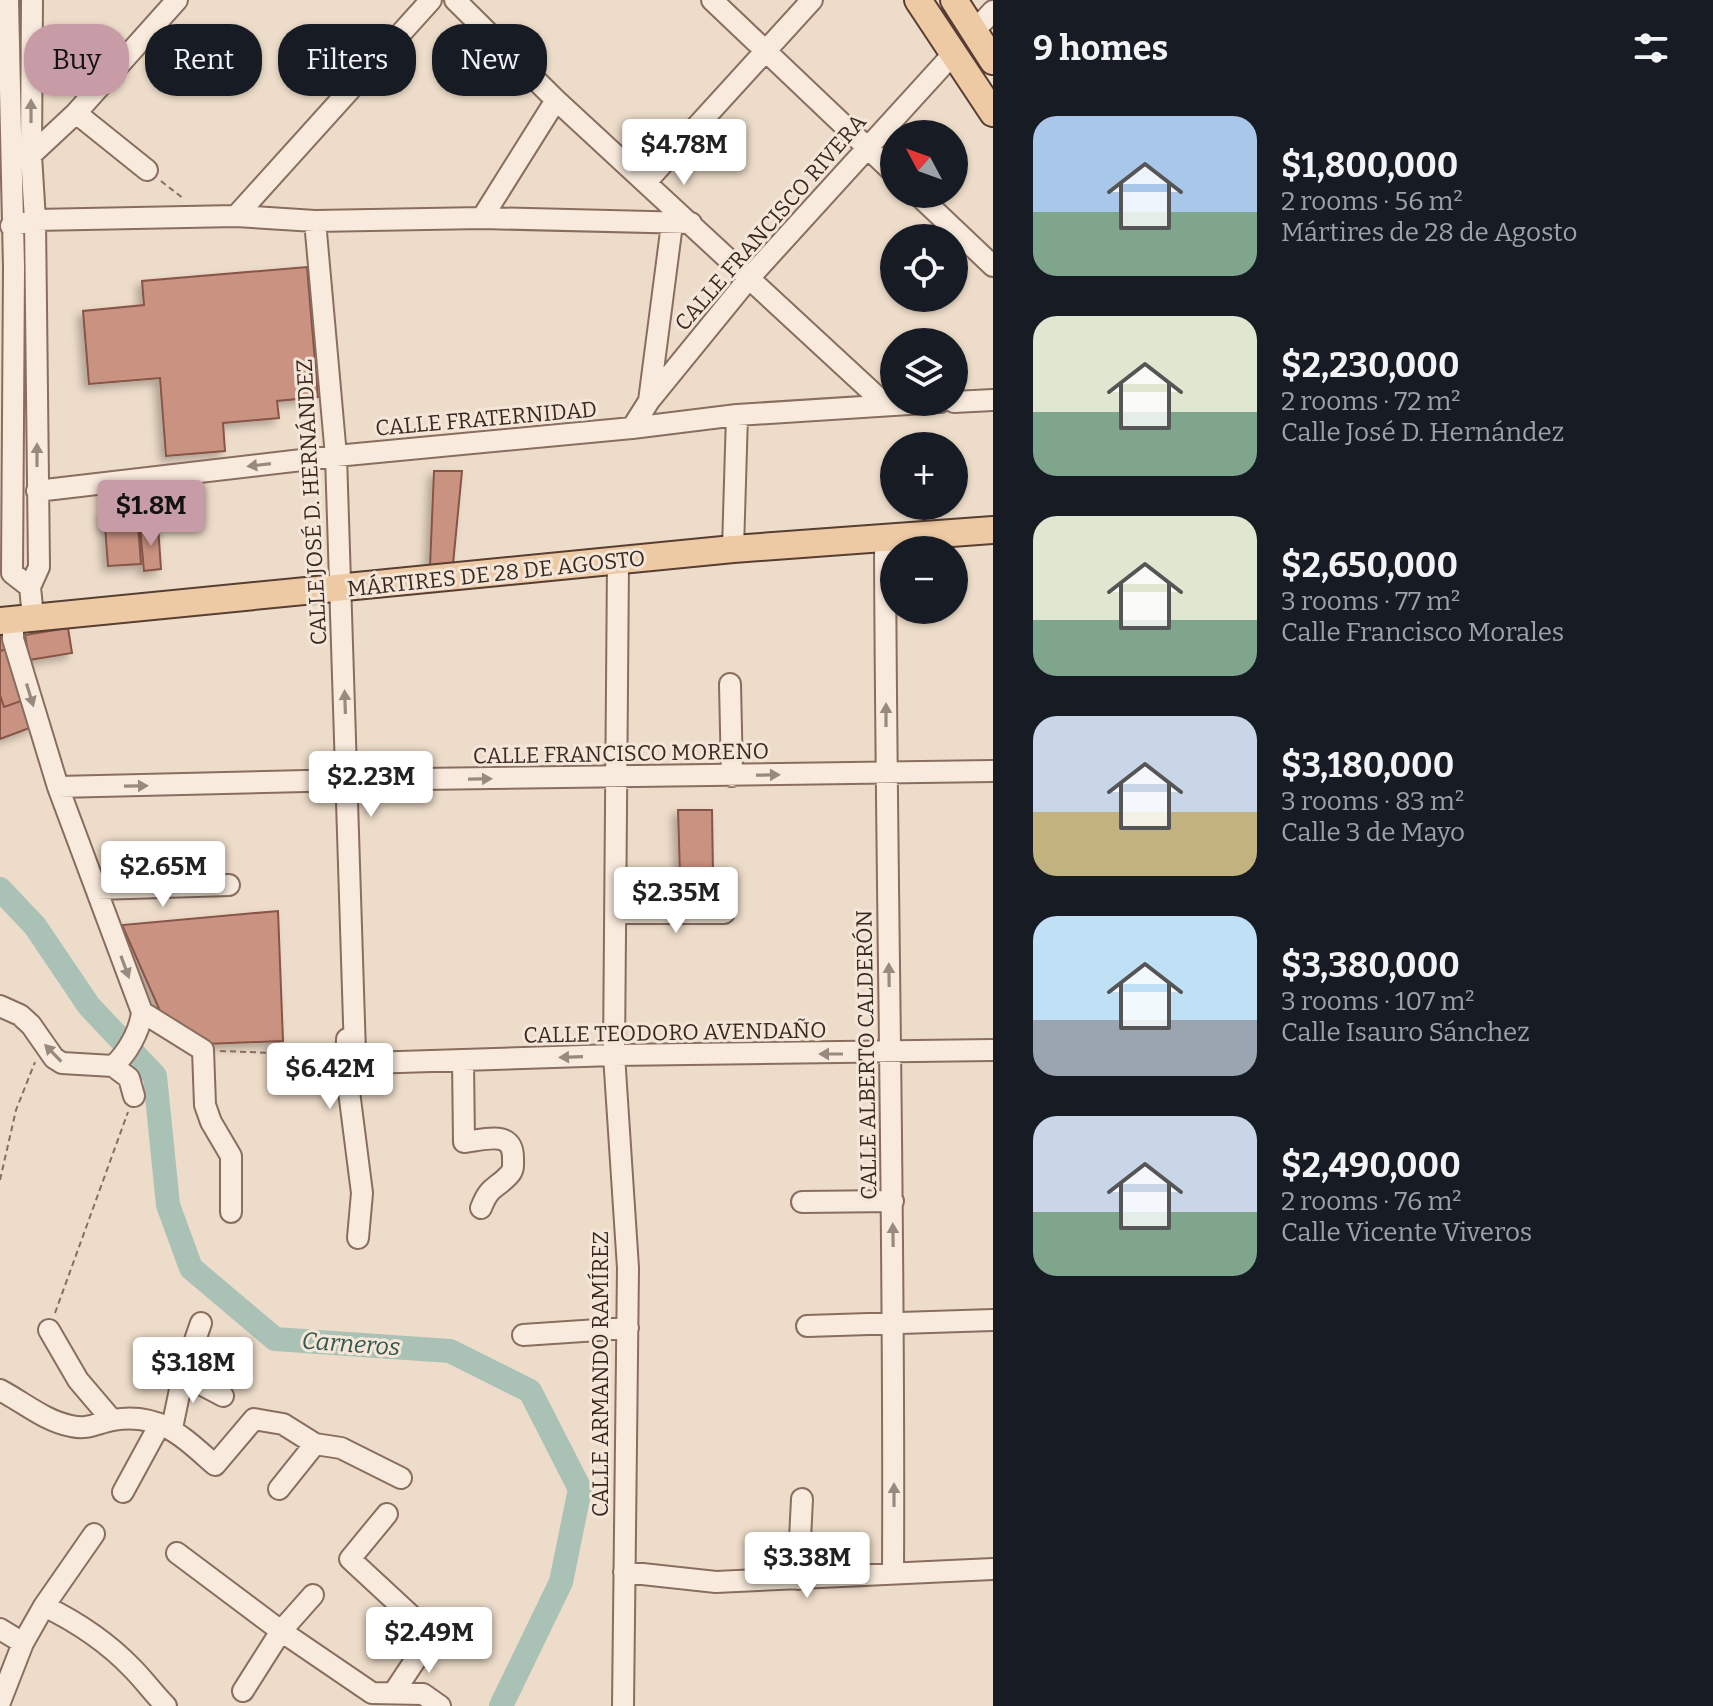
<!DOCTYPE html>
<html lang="en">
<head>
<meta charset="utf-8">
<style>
  body { margin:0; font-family:Bitter,serif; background:#20242c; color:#f1f3f6; height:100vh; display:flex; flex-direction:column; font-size:30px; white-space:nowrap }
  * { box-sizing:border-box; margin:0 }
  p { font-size:26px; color:#9ea1a6 }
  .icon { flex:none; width:44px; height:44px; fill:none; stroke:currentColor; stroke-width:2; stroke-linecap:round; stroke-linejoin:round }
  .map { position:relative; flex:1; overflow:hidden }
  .sheet { display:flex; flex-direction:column; background:#171b24; width:720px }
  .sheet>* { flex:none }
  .guide { position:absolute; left:24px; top:24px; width:760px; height:72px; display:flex; gap:16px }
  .needle { width:52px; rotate:311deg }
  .tools { position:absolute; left:880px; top:120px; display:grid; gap:16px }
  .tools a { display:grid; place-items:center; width:88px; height:88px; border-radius:50%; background:#171b24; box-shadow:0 2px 6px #0004; font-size:40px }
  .price { position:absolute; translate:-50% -68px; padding:0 18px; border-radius:8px; background:#fff; color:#222; font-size:26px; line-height:52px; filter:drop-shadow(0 2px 4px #0008) }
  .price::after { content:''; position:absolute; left:50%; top:48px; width:24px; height:18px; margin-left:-12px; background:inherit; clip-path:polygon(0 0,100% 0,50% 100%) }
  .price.selected { background:#c89ca6; color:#111 }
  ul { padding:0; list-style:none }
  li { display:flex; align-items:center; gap:24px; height:200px; padding:0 40px }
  li span { display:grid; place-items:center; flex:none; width:224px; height:160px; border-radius:24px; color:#555 }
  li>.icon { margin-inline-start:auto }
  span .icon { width:96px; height:96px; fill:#fffc; stroke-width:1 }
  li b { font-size:34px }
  h2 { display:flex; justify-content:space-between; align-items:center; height:96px; padding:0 40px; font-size:34px }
  .pill { padding:0 28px; border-radius:32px; background:#171b24; box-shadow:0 2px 6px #0004; font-size:28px; line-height:72px }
  .pill.selected { background:#c89ca6; color:#111 }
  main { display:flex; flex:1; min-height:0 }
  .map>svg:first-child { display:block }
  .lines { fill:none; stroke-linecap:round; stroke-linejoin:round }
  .river { stroke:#aac1b6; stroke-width:24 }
  .building { fill:#c99281; stroke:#875446; stroke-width:2; filter:url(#shadow) }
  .minor-casing { stroke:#896d5f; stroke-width:24 }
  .major-casing { stroke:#573d32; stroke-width:30 }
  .path { stroke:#896d5f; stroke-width:2; stroke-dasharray:6 4; stroke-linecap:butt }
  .minor { stroke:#f8ebdd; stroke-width:20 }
  .major { stroke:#edc9a4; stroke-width:26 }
  .oneway { fill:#998a7f }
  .labels { text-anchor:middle; stroke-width:6; stroke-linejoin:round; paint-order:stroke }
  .street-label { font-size:22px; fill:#3a2921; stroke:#f4e7d9 }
  .water-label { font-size:24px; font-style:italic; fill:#32594f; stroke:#f4e7d9 }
</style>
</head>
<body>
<main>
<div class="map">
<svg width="993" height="1706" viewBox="0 0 993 1706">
  <defs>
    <filter id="shadow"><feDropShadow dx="-5" dy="5" stdDeviation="4" flood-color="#0004"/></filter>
  </defs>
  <rect width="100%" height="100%" fill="#eddcc9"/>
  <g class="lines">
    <path class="river" d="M0,889L35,926L89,1006L155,1076L168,1205L191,1268L275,1339L450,1351L530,1391L580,1489L561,1582L501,1706"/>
  </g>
  <path class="building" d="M307,267L318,397L277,401L279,418L223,423L225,451L166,456L160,378L89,384L83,311L144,305L142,281Z
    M434,471H462L453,564L430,566Z
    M137,510L141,564L108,566L104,513Z
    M158,526L161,569L144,571L140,527Z
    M68,628L72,653L29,660L25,635Z
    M0,632L35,726L0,739Z
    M6,649L24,700L4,707L0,695V651Z
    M678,810H712L713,874L680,875Z
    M278,911L283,1041L205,1044L179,1032L160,1011L122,925Z"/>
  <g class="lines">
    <g class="minor-casing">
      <path id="minor" d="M8,0L14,267L12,573L30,587
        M32,0L31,155L35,220L39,567L30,587L33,617
        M455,0L556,100L885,404
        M712,0L894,173
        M974,31L993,11
        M76,113L147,170
        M31,155L76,113L177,0
        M647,181L812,0
        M917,194L993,266
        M236,216L431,0
        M482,218L556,100
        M315,221L336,456L355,1053L359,1059L368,1063L614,1055L993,1050
        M11,226L35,220L236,216L315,221L482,218L691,223
        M649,401L672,224
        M954,402L993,400
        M632,428L649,401L750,277L953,54
        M37,491L336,456L632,428L737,415L940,402
        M885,537C886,882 895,1228 893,1573
        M733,549L737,415
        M618,562L614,1055L628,1268L623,1706
        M730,684L732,776
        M58,787L347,780L993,771
        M96,889L229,885
        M627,913H724
        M0,1006L20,1015L31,1025L54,1058L62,1063L113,1066C127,1054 140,1031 142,1012L58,787L13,639V620
        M142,1012L203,1050L205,1105L211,1122L231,1156V1212
        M347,1039L346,1068L362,1193L358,1238
        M463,1060L464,1142C484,1140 513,1129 513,1158C513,1165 514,1170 509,1175C495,1190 490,1185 481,1208
        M113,1066L129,1078L134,1096
        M802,1202L893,1201
        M807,1326L993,1320
        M49,1330L78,1380L112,1420
        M523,1335L628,1328
        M183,1375L223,1396
        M0,1390C23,1402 45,1421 71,1426C88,1430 97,1423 113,1420C160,1412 183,1437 215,1465L254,1419L283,1424L315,1444L341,1448L401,1478
        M172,1428L183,1375L201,1323
        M279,1489L315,1444
        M123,1492L160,1424
        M387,1514L350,1559L432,1635L394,1692
        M177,1553L281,1631L372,1693L423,1694L440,1706
        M624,1572L716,1582L993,1569
        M798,1579L802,1499
        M44,1606C77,1622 106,1641 132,1668C144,1680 154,1694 166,1706
        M0,1629L23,1643
        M243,1691L281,1631L313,1595
        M0,1702L23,1643L44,1606L94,1534"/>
    </g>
    <g class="major-casing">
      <path id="major" d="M918,0L993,113
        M954,0L993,61
        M0,621L733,549L993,530"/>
    </g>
    <path class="path" d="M161,181L184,199
      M220,1051L274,1053L328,1064
      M0,1180L16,1110L35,1062
      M55,1313L128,1112"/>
    <use href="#minor" class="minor"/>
    <use href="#major" class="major"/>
  </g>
  <defs><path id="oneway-solid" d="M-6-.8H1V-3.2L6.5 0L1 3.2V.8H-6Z" transform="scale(2)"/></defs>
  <g class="oneway">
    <use href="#oneway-solid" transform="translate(31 111) rotate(-90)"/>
    <use href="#oneway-solid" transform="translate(37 455) rotate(-90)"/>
    <use href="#oneway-solid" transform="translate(259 465) rotate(173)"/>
    <use href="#oneway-solid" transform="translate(30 695) rotate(73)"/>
    <use href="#oneway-solid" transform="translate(345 702) rotate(-92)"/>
    <use href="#oneway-solid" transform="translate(886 715) rotate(-90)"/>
    <use href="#oneway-solid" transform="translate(768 775) rotate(-1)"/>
    <use href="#oneway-solid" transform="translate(480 779) rotate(-1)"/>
    <use href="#oneway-solid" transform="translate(136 786) rotate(-1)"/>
    <use href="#oneway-solid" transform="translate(125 967) rotate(70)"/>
    <use href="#oneway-solid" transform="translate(889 975) rotate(-91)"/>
    <use href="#oneway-solid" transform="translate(53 1053) rotate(-134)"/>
    <use href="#oneway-solid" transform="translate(831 1054) rotate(180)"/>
    <use href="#oneway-solid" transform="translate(571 1057) rotate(178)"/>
    <use href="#oneway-solid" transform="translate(893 1235) rotate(-91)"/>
    <use href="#oneway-solid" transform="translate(894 1495) rotate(-90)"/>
  </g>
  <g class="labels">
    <g class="street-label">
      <text transform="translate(770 222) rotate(-49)" y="8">CALLE FRANCISCO RIVERA</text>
      <text transform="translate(486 418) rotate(-5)" y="8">CALLE FRATERNIDAD</text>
      <text transform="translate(311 502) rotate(-93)" y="8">CALLE JOSÉ D. HERNÁNDEZ</text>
      <text transform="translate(496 573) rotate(-6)" y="8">MÁRTIRES DE 28 DE AGOSTO</text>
      <text transform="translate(621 753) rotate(-1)" y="8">CALLE FRANCISCO MORENO</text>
      <text transform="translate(675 1032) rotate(-1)" y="8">CALLE TEODORO AVENDAÑO</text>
      <text transform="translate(866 1055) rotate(-91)" y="8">CALLE ALBERTO CALDERÓN</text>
      <text transform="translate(600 1374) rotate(-90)" y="8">CALLE ARMANDO RAMÍREZ</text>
    </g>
    <g class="water-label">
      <text transform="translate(351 1344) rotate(4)" y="8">Carneros</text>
    </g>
  </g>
</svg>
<div class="tools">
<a><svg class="needle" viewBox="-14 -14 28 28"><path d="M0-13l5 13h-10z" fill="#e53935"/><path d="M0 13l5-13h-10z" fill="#9ea1a6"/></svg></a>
<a><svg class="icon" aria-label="locate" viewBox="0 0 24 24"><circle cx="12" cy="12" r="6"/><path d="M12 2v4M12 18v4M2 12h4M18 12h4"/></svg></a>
<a><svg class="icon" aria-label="layers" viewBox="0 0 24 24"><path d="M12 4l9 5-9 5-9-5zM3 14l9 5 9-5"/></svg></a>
<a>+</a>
<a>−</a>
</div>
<b class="price" style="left:684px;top:187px">$4.78M</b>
<b class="price selected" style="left:151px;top:548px">$1.8M</b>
<b class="price" style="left:371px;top:819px">$2.23M</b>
<b class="price" style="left:163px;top:909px">$2.65M</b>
<b class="price" style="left:676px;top:935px">$2.35M</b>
<b class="price" style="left:330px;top:1111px">$6.42M</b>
<b class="price" style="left:193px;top:1405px">$3.18M</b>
<b class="price" style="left:807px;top:1600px">$3.38M</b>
<b class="price" style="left:429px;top:1675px">$2.49M</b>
<div class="guide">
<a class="pill selected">Buy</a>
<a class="pill">Rent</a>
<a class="pill">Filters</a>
<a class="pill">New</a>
</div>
</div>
<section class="sheet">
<h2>9 homes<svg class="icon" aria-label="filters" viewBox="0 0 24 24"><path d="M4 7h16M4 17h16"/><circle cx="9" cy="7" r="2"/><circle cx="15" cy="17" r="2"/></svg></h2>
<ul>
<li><span style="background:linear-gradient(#a9c7e8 60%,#7fa58c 0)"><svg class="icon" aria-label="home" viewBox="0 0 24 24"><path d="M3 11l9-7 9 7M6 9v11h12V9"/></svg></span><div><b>$1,800,000</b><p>2 rooms · 56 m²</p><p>Mártires de 28 de Agosto</p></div></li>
<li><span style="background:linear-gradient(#dfe7d0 60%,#7fa58c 0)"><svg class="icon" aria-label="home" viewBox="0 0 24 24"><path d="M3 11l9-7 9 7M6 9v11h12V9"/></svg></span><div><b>$2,230,000</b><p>2 rooms · 72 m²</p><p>Calle José D. Hernández</p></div></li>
<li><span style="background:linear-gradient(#dfe7d0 65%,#7fa58c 0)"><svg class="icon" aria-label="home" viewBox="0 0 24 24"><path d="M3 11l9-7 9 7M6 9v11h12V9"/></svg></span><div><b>$2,650,000</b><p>3 rooms · 77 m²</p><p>Calle Francisco Morales</p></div></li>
<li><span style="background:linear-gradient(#c9d6e8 60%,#c2b280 0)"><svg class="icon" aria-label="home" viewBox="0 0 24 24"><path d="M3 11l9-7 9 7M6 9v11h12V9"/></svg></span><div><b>$3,180,000</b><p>3 rooms · 83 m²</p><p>Calle 3 de Mayo</p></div></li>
<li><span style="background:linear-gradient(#bfe0f5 65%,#9aa5b1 0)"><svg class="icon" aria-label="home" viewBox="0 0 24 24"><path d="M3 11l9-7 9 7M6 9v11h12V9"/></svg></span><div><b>$3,380,000</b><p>3 rooms · 107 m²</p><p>Calle Isauro Sánchez</p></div></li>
<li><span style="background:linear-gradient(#c9d6e8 60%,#7fa58c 0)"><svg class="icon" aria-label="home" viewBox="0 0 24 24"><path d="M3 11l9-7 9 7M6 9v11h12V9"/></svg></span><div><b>$2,490,000</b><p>2 rooms · 76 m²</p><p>Calle Vicente Viveros</p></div></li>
</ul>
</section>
</main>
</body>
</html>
